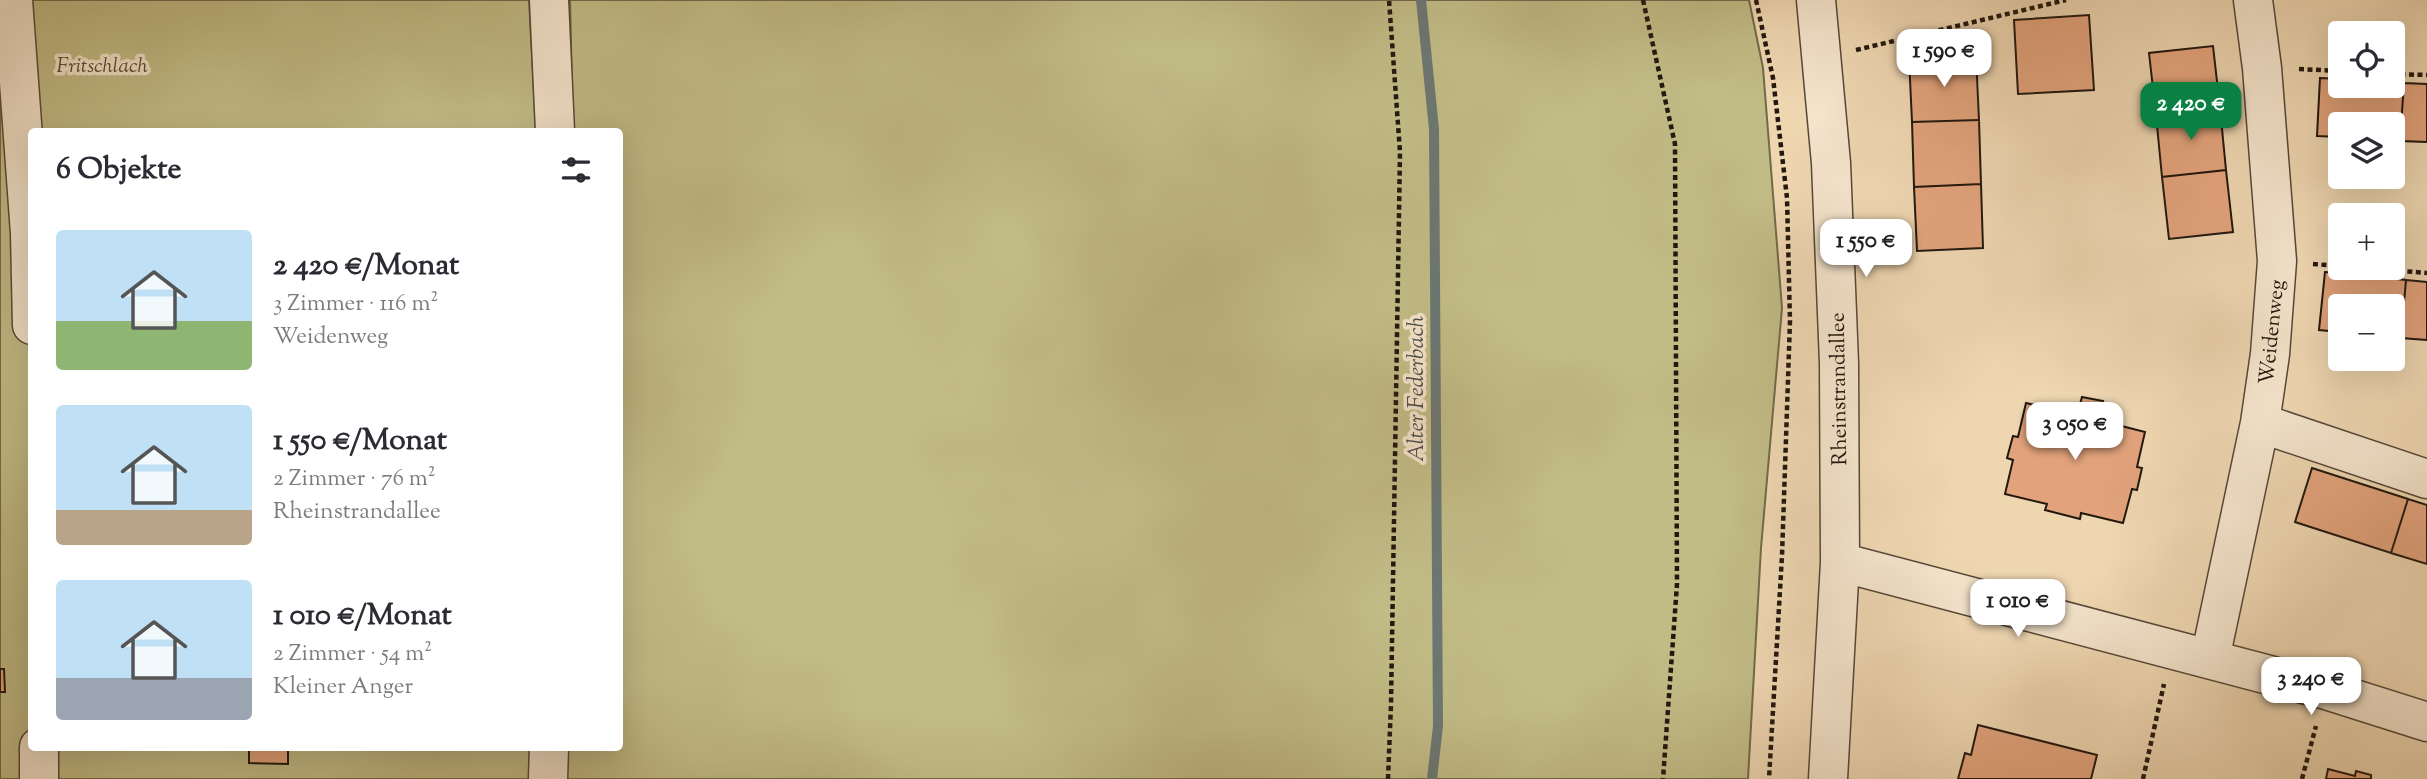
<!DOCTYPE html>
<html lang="de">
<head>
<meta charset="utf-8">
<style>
  body { margin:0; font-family:"Sorts Mill Goudy",serif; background:#f2f2f3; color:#2b2b33; height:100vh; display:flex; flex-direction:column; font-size:26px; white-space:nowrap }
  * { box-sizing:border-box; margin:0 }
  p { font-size:23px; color:#7c7c81 }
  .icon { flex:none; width:38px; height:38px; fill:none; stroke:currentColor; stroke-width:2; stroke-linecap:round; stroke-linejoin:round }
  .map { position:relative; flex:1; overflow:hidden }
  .drawer { position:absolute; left:28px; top:128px; width:595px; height:623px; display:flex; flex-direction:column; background:#fff; border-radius:7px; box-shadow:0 7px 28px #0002 }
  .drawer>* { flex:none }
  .controls { position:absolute; left:2328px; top:21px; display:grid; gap:14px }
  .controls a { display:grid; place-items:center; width:77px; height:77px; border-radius:7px; background:#fff; box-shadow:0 7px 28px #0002; font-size:35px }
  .price { position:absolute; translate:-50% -60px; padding:0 16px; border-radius:14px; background:#fff; color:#222; font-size:23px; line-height:46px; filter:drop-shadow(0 2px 4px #0008) }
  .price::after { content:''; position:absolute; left:50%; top:42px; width:21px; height:16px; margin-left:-10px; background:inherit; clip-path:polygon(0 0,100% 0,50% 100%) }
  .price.active { background:#0b8043; color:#fff }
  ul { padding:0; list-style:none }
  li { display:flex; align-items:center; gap:21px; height:175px; padding:0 28px }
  li span { display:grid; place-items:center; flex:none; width:196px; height:140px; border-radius:7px; color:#555 }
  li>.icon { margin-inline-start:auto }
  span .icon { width:84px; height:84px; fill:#fffc; stroke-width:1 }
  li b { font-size:30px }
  h2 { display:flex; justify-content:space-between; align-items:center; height:84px; padding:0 28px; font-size:30px }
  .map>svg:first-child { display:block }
  .green { fill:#c1bb86; stroke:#726a4a; stroke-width:2 }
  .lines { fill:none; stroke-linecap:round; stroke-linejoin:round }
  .stream { stroke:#6c7773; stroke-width:10 }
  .building { fill:#e2a37c; stroke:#22180f; stroke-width:2 }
  .minor-casing { stroke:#554838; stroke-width:41 }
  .path { stroke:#22180f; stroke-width:4.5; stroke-dasharray:5 3.5; stroke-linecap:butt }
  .minor { stroke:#f4e4cc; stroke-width:38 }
  .labels { text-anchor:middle; stroke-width:7; stroke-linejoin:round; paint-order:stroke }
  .park-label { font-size:21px; font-style:italic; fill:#524933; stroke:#f4e4cc }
  .street-label { font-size:21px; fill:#22180f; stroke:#f4e4cc }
  .water-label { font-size:23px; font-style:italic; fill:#4d4f49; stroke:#f4e4cc }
</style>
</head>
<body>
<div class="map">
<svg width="2427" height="779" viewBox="0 0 2427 779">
  <rect width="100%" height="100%" fill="#eed6b1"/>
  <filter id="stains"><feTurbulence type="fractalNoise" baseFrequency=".00286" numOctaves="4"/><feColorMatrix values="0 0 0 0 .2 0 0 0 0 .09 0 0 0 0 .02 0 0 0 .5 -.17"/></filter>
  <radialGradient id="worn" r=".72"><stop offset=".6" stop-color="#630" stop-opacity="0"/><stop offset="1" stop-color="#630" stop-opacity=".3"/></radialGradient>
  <path class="green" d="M0,0H529L536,131H32V747H530L529,779H0Z
    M570,0H1749L1763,68L1782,308L1761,548L1748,779H566L567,747H620V131H573Z"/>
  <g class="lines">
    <path class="stream" d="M1421,0L1434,129L1438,726L1432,779"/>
  </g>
  <path class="building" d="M2089,15L2094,90L2018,94L2014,20Z
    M2213,46L2220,108L2156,115L2149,53Z
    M1976,56L1979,120L1912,122L1909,58Z
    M2320,78L2340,79V86H2392V82L2404,83L2400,141L2392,140V124H2340V137L2317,136Z
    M2404,83L2427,84V142L2400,141Z
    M2220,108L2226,170L2162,177L2156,115Z
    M1979,120L1981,184L1914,187L1912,122Z
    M2226,170L2233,232L2169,239L2162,177Z
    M1981,184L1983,248L1917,251L1914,187Z
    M2325,272L2406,280L2401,338L2392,337V306H2340V332L2319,330Z
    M2406,280L2427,282V340L2401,338Z
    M2082,397L2103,401L2098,420L2145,432L2137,467L2142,468L2137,490L2132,489L2123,523L2081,513L2080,519L2045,510L2047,504L2005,494L2013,460L2007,458L2013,436L2018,437L2026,403L2077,415Z
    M2312,468L2408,499L2391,553L2295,522Z
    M2408,499L2427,505V564L2391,553Z
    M0,669H4L5,692H0Z
    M1978,725L2097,755L2091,779H1958L1965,753L1971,755Z
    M249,747H288V764L249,763Z
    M2328,769L2355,776L2356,771L2371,775V779H2326Z"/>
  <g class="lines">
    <g class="minor-casing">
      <path id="minor" d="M13,0L30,233L32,325
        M549,0L555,131
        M1816,0L1831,163L1839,363L1840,562L1828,779
        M2260,423L2427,479
        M1840,562L2326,690L2427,722
        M2210,659L2260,423L2270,354L2277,261L2262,68L2253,0
        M39,747V779
        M548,779L549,747"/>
    </g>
    <path class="path" d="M1643,0L1675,144L1677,584L1663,779
      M1756,0L1773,78L1787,198L1790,321L1782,556L1769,779
      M1856,50L2066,0
      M2299,69L2340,71
      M2392,74L2427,75
      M2313,264L2340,266
      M2365,268L2427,273
      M1388,779L1391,704L1400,152L1389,0
      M2143,779L2164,684
      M2302,779L2316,726"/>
    <use href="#minor" class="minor"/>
  </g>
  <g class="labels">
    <g class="park-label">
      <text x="102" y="72">Fritschlach</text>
    </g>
    <g class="street-label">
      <text transform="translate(2271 332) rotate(-84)" y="7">Weidenweg</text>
      <text transform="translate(1838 389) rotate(-91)" y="7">Rheinstrandallee</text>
    </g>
    <g class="water-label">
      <text transform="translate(1415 389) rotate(-90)" y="8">Alter Federbach</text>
    </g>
  </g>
  <rect width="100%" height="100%" filter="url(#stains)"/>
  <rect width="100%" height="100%" fill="url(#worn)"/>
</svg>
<div class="controls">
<a><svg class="icon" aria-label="locate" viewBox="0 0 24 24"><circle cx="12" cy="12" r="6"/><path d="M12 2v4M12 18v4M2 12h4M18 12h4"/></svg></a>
<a><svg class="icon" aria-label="layers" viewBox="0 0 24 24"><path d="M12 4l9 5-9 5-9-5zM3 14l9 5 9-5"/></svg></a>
<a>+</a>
<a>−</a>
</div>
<b class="price" style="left:1944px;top:89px">1 590 €</b>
<b class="price active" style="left:2191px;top:142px">2 420 €</b>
<b class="price" style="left:1866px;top:279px">1 550 €</b>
<b class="price" style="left:2075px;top:462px">3 050 €</b>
<b class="price" style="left:2018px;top:639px">1 010 €</b>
<b class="price" style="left:2311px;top:717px">3 240 €</b>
<section class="drawer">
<h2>6 Objekte<svg class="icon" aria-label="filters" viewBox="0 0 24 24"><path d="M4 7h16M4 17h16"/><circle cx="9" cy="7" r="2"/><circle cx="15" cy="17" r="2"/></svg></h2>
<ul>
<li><span style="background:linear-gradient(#bfe0f5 65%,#8fb573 0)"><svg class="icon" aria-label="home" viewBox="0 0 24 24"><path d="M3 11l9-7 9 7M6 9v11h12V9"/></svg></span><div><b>2 420 €/Monat</b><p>3 Zimmer · 116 m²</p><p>Weidenweg</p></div></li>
<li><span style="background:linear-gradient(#bfe0f5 75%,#b9a48a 0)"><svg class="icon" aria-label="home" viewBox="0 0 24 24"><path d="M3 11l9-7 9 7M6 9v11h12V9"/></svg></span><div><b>1 550 €/Monat</b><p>2 Zimmer · 76 m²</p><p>Rheinstrandallee</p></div></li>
<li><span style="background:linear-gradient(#bfe0f5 70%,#9aa5b1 0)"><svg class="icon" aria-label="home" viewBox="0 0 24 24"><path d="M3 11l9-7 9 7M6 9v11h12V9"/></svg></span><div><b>1 010 €/Monat</b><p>2 Zimmer · 54 m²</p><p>Kleiner Anger</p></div></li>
</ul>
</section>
</div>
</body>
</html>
